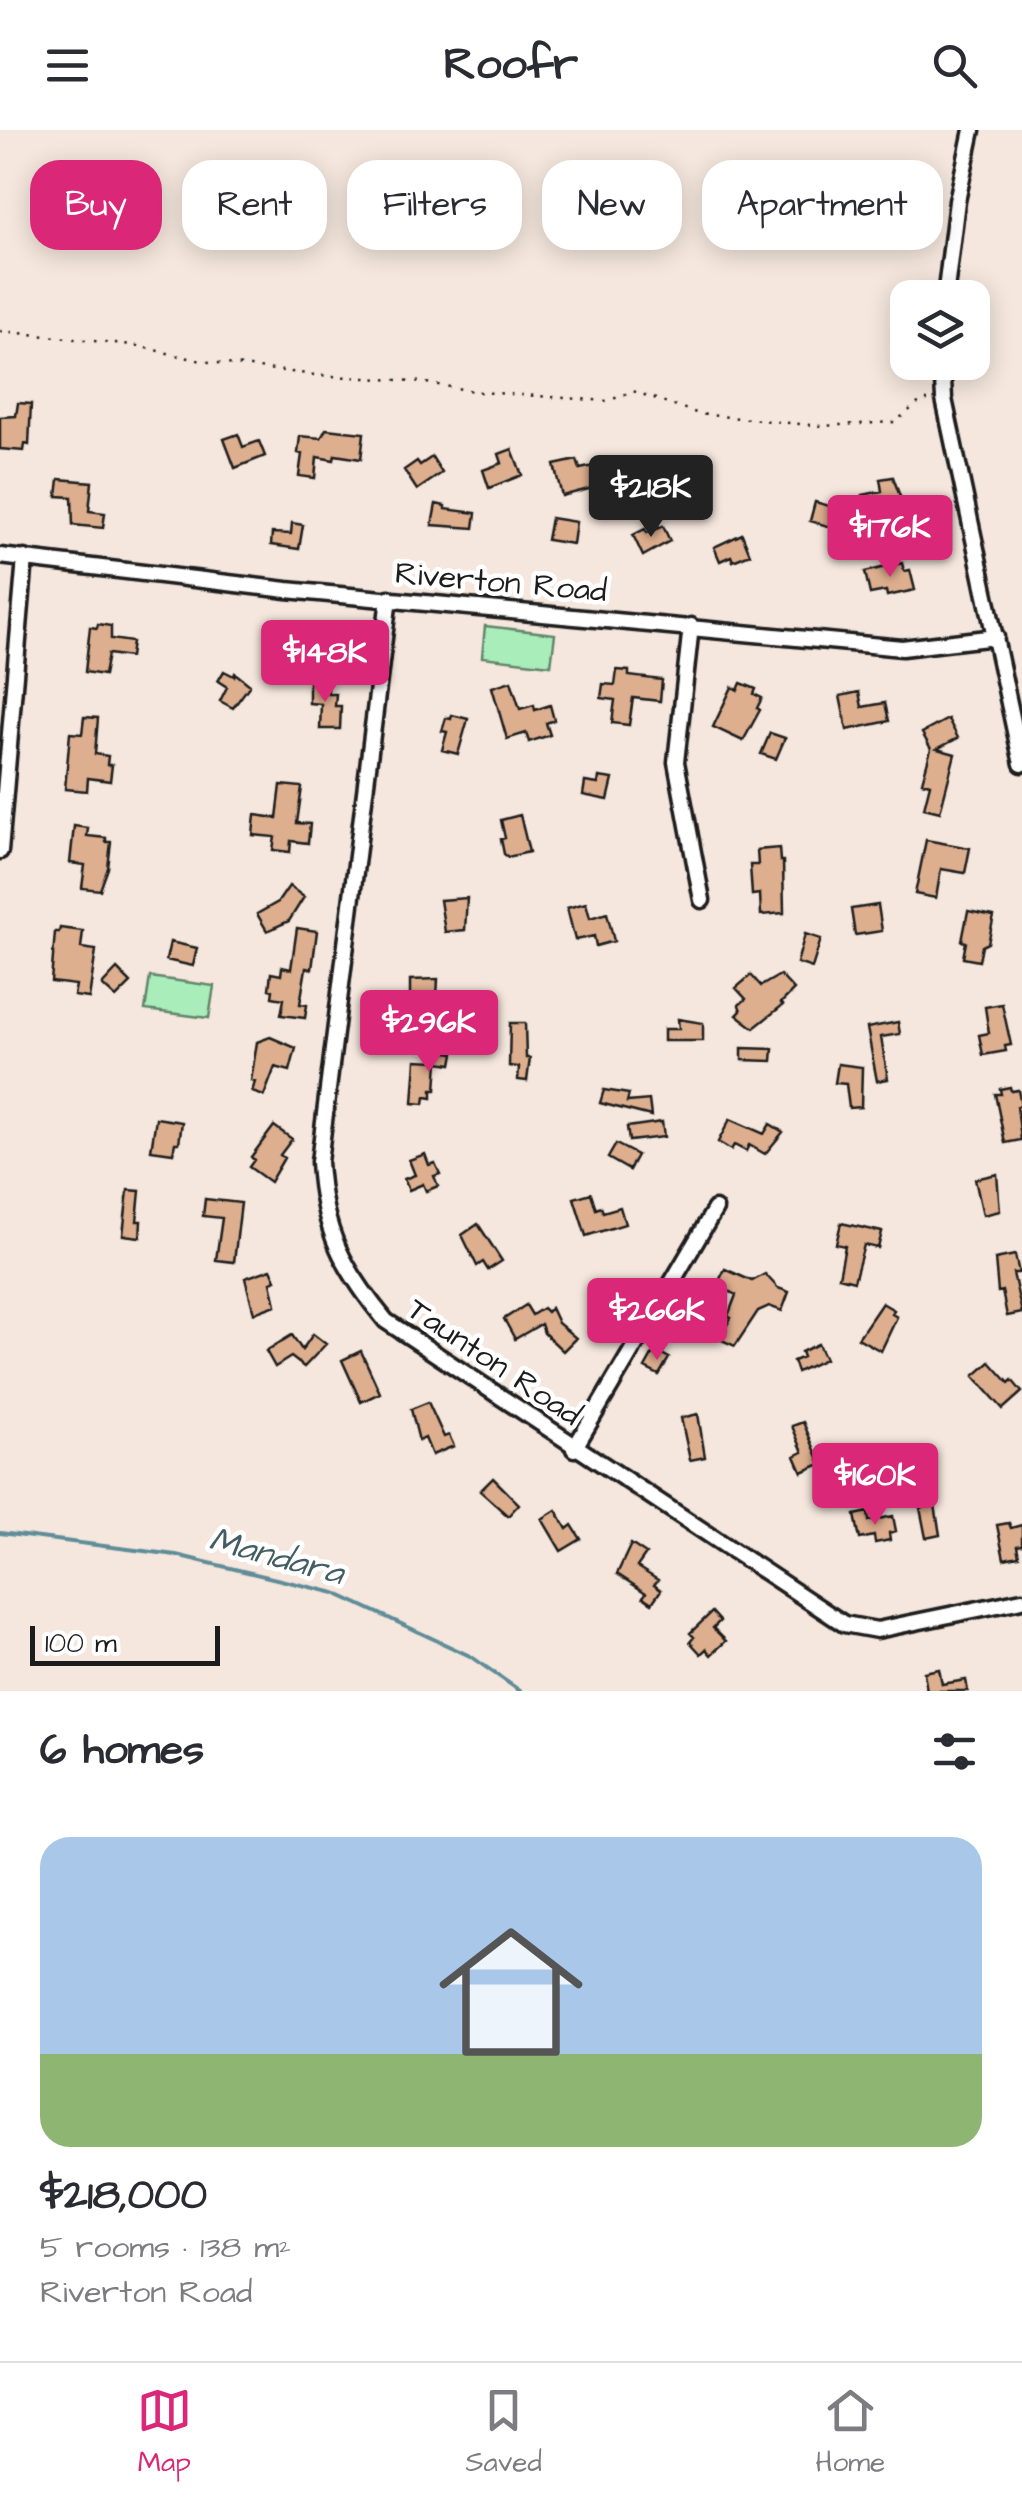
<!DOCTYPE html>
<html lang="en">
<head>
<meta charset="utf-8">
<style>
  body { margin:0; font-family:"Architects Daughter",sans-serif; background:#f2f2f3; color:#2b2b33; height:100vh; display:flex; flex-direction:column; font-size:38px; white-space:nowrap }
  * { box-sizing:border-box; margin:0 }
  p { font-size:32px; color:#7c7c81 }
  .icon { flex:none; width:55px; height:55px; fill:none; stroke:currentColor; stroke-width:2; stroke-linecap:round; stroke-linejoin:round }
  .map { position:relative; height:1561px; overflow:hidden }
  .details { display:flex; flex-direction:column; background:#fff; flex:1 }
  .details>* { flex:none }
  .guide { position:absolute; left:30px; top:30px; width:962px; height:90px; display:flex; gap:20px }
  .tools { position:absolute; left:890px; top:150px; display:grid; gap:20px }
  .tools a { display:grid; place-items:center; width:100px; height:100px; border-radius:20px; background:#fff; box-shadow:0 5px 25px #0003; font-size:50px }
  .scale { position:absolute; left:30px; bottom:25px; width:190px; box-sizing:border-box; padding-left:10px; border:5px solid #1c1c1c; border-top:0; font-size:28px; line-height:35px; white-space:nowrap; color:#1c1c1c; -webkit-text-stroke:8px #fff; paint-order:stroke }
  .price { position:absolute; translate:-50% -85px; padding:0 22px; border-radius:10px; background:#db2777; color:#fff; font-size:32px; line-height:65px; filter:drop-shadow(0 2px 5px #0008) }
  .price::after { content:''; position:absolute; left:50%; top:60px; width:30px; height:22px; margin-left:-15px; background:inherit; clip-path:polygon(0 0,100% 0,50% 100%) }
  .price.selected { background:#222; color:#fff }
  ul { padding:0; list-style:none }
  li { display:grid; align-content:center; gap:20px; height:530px; padding:0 40px }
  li+li { border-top:2px solid #e1e1e2 }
  li span { display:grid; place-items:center; height:310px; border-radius:30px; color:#555 }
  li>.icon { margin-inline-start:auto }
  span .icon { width:180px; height:180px; fill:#fffc; stroke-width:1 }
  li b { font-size:42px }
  h2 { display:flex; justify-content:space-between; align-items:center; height:120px; padding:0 40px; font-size:42px }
  .tag { padding:0 35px; border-radius:30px; background:#fff; box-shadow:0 5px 25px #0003; font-size:35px; line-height:90px }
  .tag.selected { background:#db2777; color:#fff }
  header { display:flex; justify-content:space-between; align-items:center; height:130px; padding:0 40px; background:#fff; font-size:45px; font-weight:700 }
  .menu { display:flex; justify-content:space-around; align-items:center; height:140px; border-top:2px solid #e1e1e2; background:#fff; font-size:28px; color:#7c7c81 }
  .menu a { display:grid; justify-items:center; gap:5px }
  .menu .selected { color:#db2777 }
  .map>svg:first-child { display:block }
  .green { fill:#a9eeba; stroke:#62856b; stroke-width:2.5 }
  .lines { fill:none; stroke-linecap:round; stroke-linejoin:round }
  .stream { stroke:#5e8c98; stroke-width:4 }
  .building { fill:#deaf8f; stroke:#1c1c1c; stroke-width:2.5 }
  .minor-casing { stroke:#1c1c1c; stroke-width:21 }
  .path { stroke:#1c1c1c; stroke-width:2.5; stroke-dasharray:2.5 8; stroke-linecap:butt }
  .minor { stroke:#fff; stroke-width:14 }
  .labels { text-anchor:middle; stroke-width:9; stroke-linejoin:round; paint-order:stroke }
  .street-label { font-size:32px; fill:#1c1c1c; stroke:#fff }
  .water-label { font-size:35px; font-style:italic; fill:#425d64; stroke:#fff }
</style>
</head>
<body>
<header><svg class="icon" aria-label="menu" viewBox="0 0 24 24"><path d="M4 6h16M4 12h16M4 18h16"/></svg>Roofr<svg class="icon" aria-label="search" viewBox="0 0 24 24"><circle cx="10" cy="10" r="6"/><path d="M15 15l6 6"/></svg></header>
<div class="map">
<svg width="1022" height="1561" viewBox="0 0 1022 1561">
  <rect width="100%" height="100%" fill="#f5e7dd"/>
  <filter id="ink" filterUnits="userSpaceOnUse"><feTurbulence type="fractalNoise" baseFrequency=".01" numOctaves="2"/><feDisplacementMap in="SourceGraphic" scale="20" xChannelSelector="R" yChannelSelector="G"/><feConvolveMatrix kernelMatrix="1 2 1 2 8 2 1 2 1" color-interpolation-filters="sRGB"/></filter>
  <g filter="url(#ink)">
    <path class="green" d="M485,496L555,504L551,535L482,527Z
      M150,847L214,856L209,888L145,880Z"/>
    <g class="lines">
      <path class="stream" d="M0,1403L176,1425L335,1463L470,1526L520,1561"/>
    </g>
    <path class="building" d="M18,273L31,274L29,315L25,314L24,321L0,319V287L16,286Z
      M326,299L364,303L361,329L335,325L334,330L317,327L315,348L299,346L302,324L298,323L300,306L321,308Z
      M238,304L243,317L259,311L265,326L235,338L224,309Z
      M512,319L522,345L489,358L483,340L502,333L499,324Z
      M432,327L442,343L417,360L404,340L417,331L420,335Z
      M577,330L580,339L603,334L608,354L562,366L554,335Z
      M893,347L903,375L866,382L863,365L882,361L880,349Z
      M59,349L92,352L89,381L105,383L103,398L73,395L72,367L57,366Z
      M815,372L855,383L849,402L810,391Z
      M436,374L445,376V379L476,383L474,398L432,395Z
      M551,388L576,392L573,414L547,410Z
      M292,393L303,395L299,419L271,415L272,403L291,404Z
      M663,396L670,411L643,426L633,405L645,399L647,403Z
      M742,404L750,424L733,431L731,426L720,431L714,417Z
      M902,433L904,441L910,440L915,460L887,466L886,461L870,464L865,442Z
      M98,494L111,496V509L132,512L130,527L108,524L104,545L85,542L90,497L97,498Z
      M286,498L295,503L274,539L265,534Z
      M617,540L629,541V546L662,550L660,571L633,568L629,595L612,593L615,570L601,568L603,554L615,555Z
      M224,541L234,546L235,543L250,555L233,578L220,571L227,557L218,551Z
      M309,551L328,552V564H336L335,576H341L340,599H320L321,574L309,573Z
      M511,551L520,579L534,575L535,580L550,575L554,590L546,593L550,605L529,612L526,603L507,609L492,557Z
      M741,553L756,559L754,564L762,568L757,578L760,580L743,611L713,597L732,557L738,560Z
      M859,562L862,577L885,573L889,591L847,600L840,566Z
      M452,585L468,589L458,624L442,620L447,602L442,601L446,588L451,589Z
      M84,587L98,588L95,624L108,626L107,635H112L110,651L88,648L87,661L65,659L70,603L82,604Z
      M948,589L958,608L937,619L955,624L940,682L924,678L930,654L922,652L931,619L922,603Z
      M770,603L785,608L776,629L761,624Z
      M599,647L613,649L608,670L583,665L585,652L598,654Z
      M281,655L302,657L297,693L310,694L308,713L291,711L290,722L273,720L275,707L253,705L255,685L277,688Z
      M520,685L529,722L508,727L504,724L501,709L505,708L501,690Z
      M74,696L88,698L87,706L106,708V712H111L108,738L100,760L82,758L85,735L70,733Z
      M926,710L970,718L965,743L941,739L936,768L915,764Z
      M779,718L780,731H783L784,783L761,785L760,764L752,765L750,735H758L757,720Z
      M289,756L304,767L289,791L267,801L257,784L278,772Z
      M467,768L465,800L445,802L440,770Z
      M586,773L590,788L607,783L614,811L596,816L594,806L575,810L567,778Z
      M878,775L882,801L855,805L851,779Z
      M968,781L994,786L988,813L982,816L979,831L963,828L966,812L962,811Z
      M60,798L83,801L81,818L96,820L89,868L74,866L76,855L51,852L55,802H59Z
      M297,798L317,801L312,839L306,838L300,874L307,875L305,888L281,885L284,869L272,867L273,860L269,859L271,843L281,845L282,837L291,839Z
      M805,804L821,809L812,838L797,833Z
      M170,812L197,818L193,836L166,830Z
      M117,839L131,853L116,868L102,855Z
      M751,845L761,856L780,845L794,860L781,873L783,875L754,898L737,885L741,881L739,875L746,869L736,858Z
      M438,849L435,902L415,903V868H410V850Z
      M1002,874L1011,915L1005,916L1006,921L983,925L979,905L989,903L985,877Z
      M678,889L703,893V911H664V899H679Z
      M898,892L900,904L881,907L888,949L877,951L867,898Z
      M510,893H525L526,928H530L527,951L518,950L519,937L509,936Z
      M270,907L296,918L290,941L275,937L264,966L252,962L255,952L251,951L257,912Z
      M436,915L448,917L447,922L454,923L452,934L438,932L436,960H432V968L425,967L424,974L413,973L416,930L436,931Z
      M742,918L773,919L772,931L742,930Z
      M838,934L862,937L861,977L849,978L846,954L835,953Z
      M1010,957L1011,961L1018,960L1021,975L1017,976L1021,1010L1005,1013L995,964H1001L1000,959Z
      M604,960L629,964L627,972L649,970L651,986L600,973Z
      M156,988L182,992L179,1013H175L173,1023L151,1020Z
      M730,989L764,1004L770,994L783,1002L765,1024L749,1015L746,1021L734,1015L731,1020L718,1012Z
      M662,992L664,1007L629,1011L627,997Z
      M274,996L292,1009L280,1025L284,1028L270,1052L249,1037L254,1030L251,1027Z
      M616,1014L637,1025L629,1040L608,1028Z
      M425,1024L429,1035L435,1033L440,1044L434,1046L438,1056L426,1061L423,1054L409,1060L404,1049L415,1045L409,1030Z
      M997,1044L1000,1081L983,1085L975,1049Z
      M128,1060L140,1061L137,1091H141L140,1107L123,1105Z
      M591,1063L596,1079L601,1077L603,1082L620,1077L625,1094L586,1106L574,1068Z
      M205,1069L241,1073L234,1132L216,1130L222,1088L203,1086Z
      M841,1093L882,1102L878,1118L864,1115L854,1151L839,1147L845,1116L836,1114Z
      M478,1094L502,1131L488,1140L483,1132L477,1136L462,1105Z
      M1015,1125L1019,1143H1013L1022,1183L1007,1186L1002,1161L998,1162L995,1129Z
      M271,1139L276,1150L271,1152L276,1175L254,1183L245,1148Z
      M725,1139L752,1151L765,1144L778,1158L789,1162L782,1181L769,1176L758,1181L735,1216L719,1209L731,1188L728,1186L736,1165L717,1155Z
      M882,1173L894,1180L892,1184L897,1187L881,1221L858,1208Z
      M526,1175L532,1185L543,1178L547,1182L551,1178L558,1193L576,1208L563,1221L544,1203L541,1194L515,1209L504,1189Z
      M313,1204L326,1214L304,1237L291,1227L275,1237L266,1221L292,1205L302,1220Z
      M818,1214L825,1229L797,1242L793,1231L803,1227L801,1222Z
      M655,1220L669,1228L659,1245L645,1238Z
      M361,1221L380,1263L361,1272L342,1230Z
      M990,1232L1009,1253L1012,1250L1022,1262L1003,1279L974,1246Z
      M428,1272L444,1307L449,1305L454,1316L432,1325L425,1308L419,1311L411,1279Z
      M698,1284L705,1327L690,1330L681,1288Z
      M803,1292L821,1334L802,1342L795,1326L803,1322L792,1296Z
      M493,1348L519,1374L508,1386L480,1361Z
      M935,1375L940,1405L926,1408L920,1378Z
      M556,1380L567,1399L572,1395L581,1409L561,1421L542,1389Z
      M868,1382L869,1391L893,1386L896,1401L889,1403L890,1410L875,1413L874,1406L860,1409L855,1385Z
      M1009,1393L1011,1398L1022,1395V1415L1017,1416L1019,1426L1004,1429L997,1395Z
      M631,1414L646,1424L637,1437L658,1450L654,1455L661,1460L652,1473L643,1467L646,1463L617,1444Z
      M712,1482L720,1491L713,1498L726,1511L711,1525L706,1519L701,1524L690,1512L694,1507L690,1503Z
      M939,1539L942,1554L966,1550L968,1561H927L924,1542Z"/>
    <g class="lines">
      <g class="minor-casing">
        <path id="minor" d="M945,168L957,71L972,0
          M942,232L944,269L1022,634
          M0,426L287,460L902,518L996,507
          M389,468L319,1032C323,1101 343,1139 386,1191L844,1494L877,1500L1022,1470
          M691,496L676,632L702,770
          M0,721L25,428
          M574,1319L715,1079"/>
      </g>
      <path class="path" d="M0,201L133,215L202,231L315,245L414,251L480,262L608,271L633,261L699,284L821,296L895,292L922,270H928"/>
      <use href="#minor" class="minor"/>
    </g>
  </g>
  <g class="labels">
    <g class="street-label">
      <text transform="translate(501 451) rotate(5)" y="11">Riverton Road</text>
      <text transform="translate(495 1231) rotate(34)" y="11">Taunton Road</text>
    </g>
    <g class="water-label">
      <text transform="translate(277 1425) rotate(15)" y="12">Mandara</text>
    </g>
  </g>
</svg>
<div class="tools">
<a><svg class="icon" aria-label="layers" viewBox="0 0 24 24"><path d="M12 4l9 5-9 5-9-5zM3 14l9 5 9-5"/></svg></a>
</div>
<div class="scale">100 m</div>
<b class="price selected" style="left:651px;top:410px">$218K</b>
<b class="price" style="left:890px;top:450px">$176K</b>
<b class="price" style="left:325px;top:575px">$148K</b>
<b class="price" style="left:429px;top:945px">$296K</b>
<b class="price" style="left:657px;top:1233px">$266K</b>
<b class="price" style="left:875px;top:1398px">$160K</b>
<div class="guide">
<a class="tag selected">Buy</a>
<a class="tag">Rent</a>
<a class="tag">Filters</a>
<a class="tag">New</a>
<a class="tag">Apartment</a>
</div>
</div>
<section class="details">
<h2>6 homes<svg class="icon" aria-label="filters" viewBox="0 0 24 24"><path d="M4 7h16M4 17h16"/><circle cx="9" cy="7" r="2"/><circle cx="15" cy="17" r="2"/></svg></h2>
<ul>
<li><span style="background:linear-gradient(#a9c7e8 70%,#8fb573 0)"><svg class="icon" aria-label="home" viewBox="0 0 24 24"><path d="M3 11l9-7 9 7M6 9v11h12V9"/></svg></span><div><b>$218,000</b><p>5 rooms · 138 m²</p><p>Riverton Road</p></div></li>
</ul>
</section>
<nav class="menu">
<a class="selected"><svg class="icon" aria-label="map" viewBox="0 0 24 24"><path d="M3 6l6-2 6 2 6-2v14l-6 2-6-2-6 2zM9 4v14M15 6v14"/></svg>Map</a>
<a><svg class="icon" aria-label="saved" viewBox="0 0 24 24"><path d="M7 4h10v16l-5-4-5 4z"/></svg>Saved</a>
<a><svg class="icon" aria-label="home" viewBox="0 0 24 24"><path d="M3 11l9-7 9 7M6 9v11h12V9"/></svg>Home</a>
</nav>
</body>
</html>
